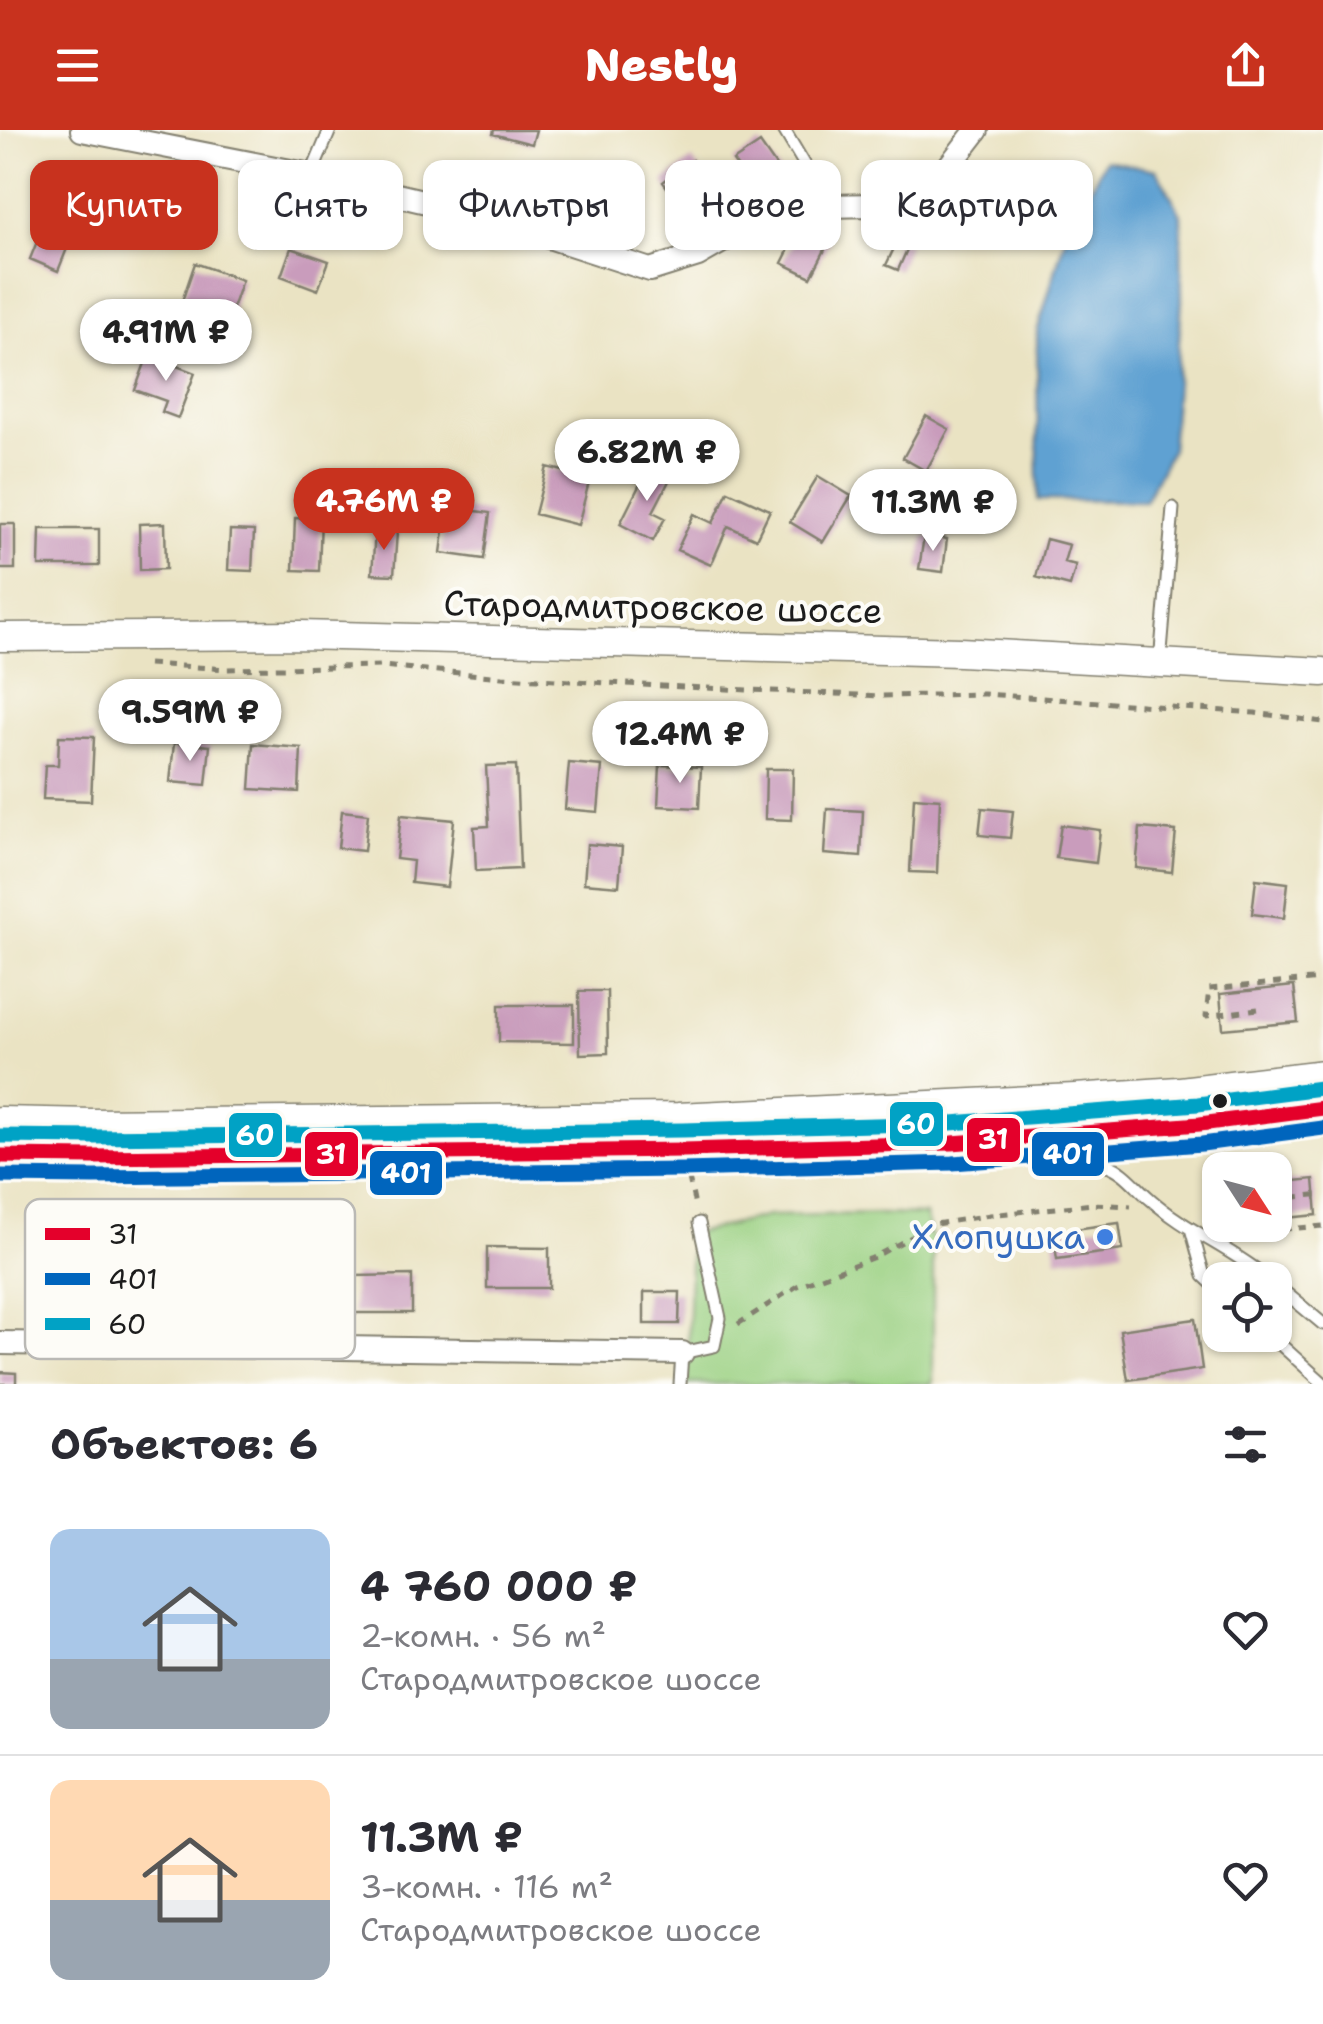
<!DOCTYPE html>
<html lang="ru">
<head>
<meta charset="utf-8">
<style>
  body { margin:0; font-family:"Shantell Sans",sans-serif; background:#f7f7f7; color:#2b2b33; height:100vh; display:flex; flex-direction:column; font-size:38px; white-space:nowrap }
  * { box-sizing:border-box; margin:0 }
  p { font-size:32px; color:#7c7c81 }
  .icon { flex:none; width:55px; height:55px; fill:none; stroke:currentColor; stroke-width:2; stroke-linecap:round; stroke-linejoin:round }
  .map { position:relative; height:1254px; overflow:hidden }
  .details { display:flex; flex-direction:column; background:#fff; flex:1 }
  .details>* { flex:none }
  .banner { position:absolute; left:30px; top:30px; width:1265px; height:90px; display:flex; gap:20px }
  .needle { width:65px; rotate:126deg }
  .tools { position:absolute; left:1202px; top:1022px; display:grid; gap:20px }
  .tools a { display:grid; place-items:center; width:90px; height:90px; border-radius:20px; background:#fff; box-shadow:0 2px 8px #0004; font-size:50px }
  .price { position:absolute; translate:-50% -85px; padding:0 22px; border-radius:35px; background:#fff; color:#222; font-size:32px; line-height:65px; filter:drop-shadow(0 2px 5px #0008) }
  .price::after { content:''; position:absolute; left:50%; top:60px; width:30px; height:22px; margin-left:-15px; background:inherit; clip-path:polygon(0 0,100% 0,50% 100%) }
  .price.active { background:#c8321e; color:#fff }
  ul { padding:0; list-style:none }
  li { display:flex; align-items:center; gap:30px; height:250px; padding:0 50px }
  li+li { border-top:2px solid #e1e1e2 }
  li span { display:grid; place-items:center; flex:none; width:280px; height:200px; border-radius:20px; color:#555 }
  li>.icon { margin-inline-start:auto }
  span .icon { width:120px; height:120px; fill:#fffc; stroke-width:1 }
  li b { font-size:42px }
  h2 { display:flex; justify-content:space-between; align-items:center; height:120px; padding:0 50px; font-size:42px }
  .pill { padding:0 35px; border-radius:20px; background:#fff; box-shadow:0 2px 8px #0004; font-size:35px; line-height:90px }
  .pill.active { background:#c8321e; color:#fff }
  header { display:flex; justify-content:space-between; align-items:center; height:130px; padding:0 50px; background:#c8321e; color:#fff; font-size:45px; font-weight:800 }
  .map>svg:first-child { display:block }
  .green { fill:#9ad081; stroke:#5b764e; stroke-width:2.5 }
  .water { fill:#5ea1d2; stroke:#3d5e77; stroke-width:2.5 }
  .building { fill:#c99cbc }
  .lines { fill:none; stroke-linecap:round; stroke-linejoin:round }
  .service-casing { stroke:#838070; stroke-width:15 }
  .minor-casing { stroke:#838070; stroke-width:26 }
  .tertiary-casing { stroke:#838070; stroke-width:31 }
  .trunk-casing { stroke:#838070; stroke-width:41 }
  .path { stroke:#838070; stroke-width:5; stroke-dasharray:8 8; stroke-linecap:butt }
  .service { stroke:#fff; stroke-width:11 }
  .minor { stroke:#fff; stroke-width:22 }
  .tertiary { stroke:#fff; stroke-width:28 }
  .trunk { stroke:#fff; stroke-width:38 }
  .bus-1-casing { stroke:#fdfcf7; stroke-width:22 }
  .bus-2-casing { stroke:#fdfcf7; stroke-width:22 }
  .bus-3-casing { stroke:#fdfcf7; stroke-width:22 }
  .bus-1 { stroke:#e4002b; stroke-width:15 }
  .bus-2 { stroke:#0065bd; stroke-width:15 }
  .bus-3 { stroke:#01a2c5; stroke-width:15 }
  .bus-dot { fill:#1c1c1c; stroke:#fdfcf7; stroke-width:4 }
  .shop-dot { fill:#3f7fe0; stroke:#fdfcf7; stroke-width:4 }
  .labels { text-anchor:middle; stroke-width:8; stroke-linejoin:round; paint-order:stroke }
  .street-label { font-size:35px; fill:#1c1c1c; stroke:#fdfcf7 }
  .shop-label { font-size:35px; fill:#366cbe; stroke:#fdfcf7; text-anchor:end }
  .key { fill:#fdfcf7; stroke:#bab9b5; stroke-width:2.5 }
  .key-label { font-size:28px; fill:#1c1c1c }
  .line-badge { stroke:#fdfcf7; stroke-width:4 }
  .badge-label { font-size:28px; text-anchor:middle; font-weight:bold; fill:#fff }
</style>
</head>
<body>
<header><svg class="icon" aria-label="menu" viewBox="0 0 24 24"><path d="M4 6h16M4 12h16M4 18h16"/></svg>Nestly<svg class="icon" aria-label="share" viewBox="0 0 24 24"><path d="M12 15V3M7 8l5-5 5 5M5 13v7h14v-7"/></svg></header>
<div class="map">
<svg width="1323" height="1254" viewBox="0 0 1323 1254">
  <rect width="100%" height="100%" fill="#fdfcf7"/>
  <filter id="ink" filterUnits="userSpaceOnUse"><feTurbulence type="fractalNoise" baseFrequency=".01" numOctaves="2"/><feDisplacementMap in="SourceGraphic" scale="20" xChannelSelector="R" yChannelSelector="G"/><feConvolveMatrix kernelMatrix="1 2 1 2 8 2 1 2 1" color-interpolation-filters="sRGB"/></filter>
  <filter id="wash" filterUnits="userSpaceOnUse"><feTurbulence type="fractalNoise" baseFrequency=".0048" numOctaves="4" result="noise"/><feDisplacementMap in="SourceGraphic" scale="40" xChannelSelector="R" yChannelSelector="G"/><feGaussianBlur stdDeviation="2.25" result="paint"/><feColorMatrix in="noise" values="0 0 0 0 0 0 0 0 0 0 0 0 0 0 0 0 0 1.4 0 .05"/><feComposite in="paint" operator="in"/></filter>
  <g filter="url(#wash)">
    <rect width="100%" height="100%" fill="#eae3c3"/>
    <path class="green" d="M879,1084L925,1085L933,1110V1254H687L691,1104L768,1086Z"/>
    <path class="water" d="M1105,30L1157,40L1181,84L1182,171L1171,320L1145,371L1038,370L1037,202L1065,108Z"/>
    <g id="blocks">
      <path class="building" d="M494,0H536L532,14L493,4Z
        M760,13L783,46L757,65L733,31Z
        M692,30L716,62L687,84L663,52Z
        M48,84L76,96L58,141L30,129Z
        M801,95L830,110L811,147L782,133Z
        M898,110L909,115L898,140L886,135Z
        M291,118L329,131L318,160L281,146Z
        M195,133L242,150L226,196L179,180Z
        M148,225L195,243L178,288L162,282L166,271L135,260Z
        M926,286L949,299L926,341L903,328Z
        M650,334L672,345L653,382L665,388L653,411L620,394Z
        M547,337L590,348L578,395L535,384Z
        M818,346L851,366L823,412L790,392Z
        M728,361L770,380L756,409L728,396L711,435L677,420L694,384L713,393Z
        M447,377L490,383L484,429L441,423Z
        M295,388L321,389L319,441L293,440Z
        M165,393L166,439L140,440L139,394Z
        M0,394H15V439H0Z
        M40,399H99V436H39Z
        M230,400L254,401L252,441L228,440Z
        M375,401L397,402L394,445L372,444Z
        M924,406L947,409L943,442L919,439Z
        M1046,409L1069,415L1064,432L1076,435L1070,456L1036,447Z
        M59,606L94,607L91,671L43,669L45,635H58Z
        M174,613L210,616L206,655L170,652Z
        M253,614L301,618L299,662L250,659Z
        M569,633L602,636L598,682L565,679Z
        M516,635L520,739L476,741L474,697L489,696L486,636Z
        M660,635L701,637L699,678L658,676Z
        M766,639H793L792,690L765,689Z
        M914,667L940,669L937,743L910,742Z
        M982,678L1013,681L1010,708L979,705Z
        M827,679L863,681L861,727L824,724Z
        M342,681L368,684L364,721L338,718Z
        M401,685L454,690L447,757L411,753L413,731L396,729Z
        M1061,695L1100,700L1096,733L1056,728Z
        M1140,698L1176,701L1172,742L1136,738Z
        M587,714L622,717L619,756L584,753Z
        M1256,749L1288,753L1284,788L1252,784Z
        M1294,856L1298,892L1223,899L1220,864Z
        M579,861H607L608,923L580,924Z
        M499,875H574V913L499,912Z
        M1314,1049L1317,1085L1275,1089V1053Z
        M1119,1093L1123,1120L1057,1129L1053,1102Z
        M487,1117L549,1118V1158H487Z
        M412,1145V1183H353V1146Z
        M644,1162H680L679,1194H644Z
        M1195,1189L1202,1239L1128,1250L1120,1200Z
        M0,1242L16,1243V1254H0Z"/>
    </g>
  </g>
  <g filter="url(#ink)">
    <use href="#blocks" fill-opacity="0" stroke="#838070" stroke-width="2.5"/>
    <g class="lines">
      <g class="service-casing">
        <path id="service" d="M784,0L830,77
          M311,45L330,0
          M1160,533L1173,378
          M1015,1024C1028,1026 1041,1029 1053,1030C1070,1032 1091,1030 1107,1035C1124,1040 1136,1057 1149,1068C1187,1102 1230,1117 1270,1150
          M1192,1102L1204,1146L1220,1161
          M1275,1154L1323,1194
          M1270,1205L1323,1253
          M680,1254L682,1223L714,1216L720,1188L699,1093"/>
      </g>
      <g class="minor-casing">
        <path id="minor" d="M82,0L311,45L478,84L650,140L698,125L782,77L920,74L977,0
          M0,1213L682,1223"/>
      </g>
      <g class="tertiary-casing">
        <path id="tertiary" d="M0,507L300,505L960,522L1323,542"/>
      </g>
      <g class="trunk-casing">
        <path id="trunk" d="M0,996L92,998L678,992L1075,973L1179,966L1323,949
          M0,1026L94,1027L683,1020L952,1013L1200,994L1323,978"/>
      </g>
      <path class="path" d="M148,534L226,539L383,536L502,547L662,556L881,566L984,564L1255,583L1323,592
        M1258,879L1206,886L1209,859L1323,849
        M689,1048L695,1076
        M1277,1069L1323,1064
        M1235,1103L1323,1096
        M738,1194L797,1156L872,1128L936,1094L990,1085L1093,1074L1131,1076"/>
      <use href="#service" class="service"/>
      <use href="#minor" class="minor"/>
      <use href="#tertiary" class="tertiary"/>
      <use href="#trunk" class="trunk"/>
      <g class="bus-1-casing">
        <path id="bus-1" d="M0,1026L94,1027L683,1020L952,1013L1200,994L1323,978"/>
      </g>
      <g class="bus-2-casing">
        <path id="bus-2" d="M0,1046L94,1047L683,1040L953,1033L1202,1014L1323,998"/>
      </g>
      <g class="bus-3-casing">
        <path id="bus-3" d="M0,1006L94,1007L683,1000L951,993L1198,974L1320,958"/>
      </g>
      <use href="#bus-1" class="bus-1"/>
      <use href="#bus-2" class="bus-2"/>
      <use href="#bus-3" class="bus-3"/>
    </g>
  </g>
  <circle class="bus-dot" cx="1220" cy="971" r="9"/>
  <circle class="shop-dot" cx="1105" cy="1107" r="10"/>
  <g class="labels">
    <g class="street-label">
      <text transform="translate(663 477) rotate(1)" y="12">Стародмитровское шоссе</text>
    </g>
    <g class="shop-label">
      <text x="1085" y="1119">Хлопушка</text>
    </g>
  </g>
  <rect x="25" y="1069" width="330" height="160" rx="15" class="key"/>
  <rect x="45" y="1098" width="45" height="12" fill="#e4002b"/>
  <rect x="45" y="1143" width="45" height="12" fill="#0065bd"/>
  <rect x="45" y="1188" width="45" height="12" fill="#01a2c5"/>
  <g class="key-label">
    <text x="108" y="1114">31</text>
    <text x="108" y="1159">401</text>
    <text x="108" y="1204">60</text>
  </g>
  <g class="line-badge">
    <rect x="888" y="970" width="57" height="48" rx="10" fill="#01a2c5"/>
    <rect x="227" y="981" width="57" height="48" rx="10" fill="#01a2c5"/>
    <rect x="965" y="986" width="57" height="48" rx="10" fill="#e4002b"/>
    <rect x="303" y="1000" width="57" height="48" rx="10" fill="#e4002b"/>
    <rect x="1030" y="1000" width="76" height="48" rx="10" fill="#0065bd"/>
    <rect x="368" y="1019" width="76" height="48" rx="10" fill="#0065bd"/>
  </g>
  <g class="badge-label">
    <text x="916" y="1004">60</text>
    <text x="255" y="1015">60</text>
    <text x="993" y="1019">31</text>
    <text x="331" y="1034">31</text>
    <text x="1068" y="1034">401</text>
    <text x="406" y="1053">401</text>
  </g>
</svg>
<div class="tools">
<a><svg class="needle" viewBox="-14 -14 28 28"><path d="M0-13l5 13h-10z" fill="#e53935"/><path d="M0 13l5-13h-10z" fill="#7c7c81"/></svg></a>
<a><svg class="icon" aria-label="locate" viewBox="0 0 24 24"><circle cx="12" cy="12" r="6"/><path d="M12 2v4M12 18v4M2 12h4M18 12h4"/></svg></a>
</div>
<b class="price" style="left:166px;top:254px">4.91M ₽</b>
<b class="price" style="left:647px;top:374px">6.82M ₽</b>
<b class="price active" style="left:384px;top:423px">4.76M ₽</b>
<b class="price" style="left:933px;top:424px">11.3M ₽</b>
<b class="price" style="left:190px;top:634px">9.59M ₽</b>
<b class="price" style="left:680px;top:656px">12.4M ₽</b>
<div class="banner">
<a class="pill active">Купить</a>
<a class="pill">Снять</a>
<a class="pill">Фильтры</a>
<a class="pill">Новое</a>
<a class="pill">Квартира</a>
</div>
</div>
<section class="details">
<h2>Объектов: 6<svg class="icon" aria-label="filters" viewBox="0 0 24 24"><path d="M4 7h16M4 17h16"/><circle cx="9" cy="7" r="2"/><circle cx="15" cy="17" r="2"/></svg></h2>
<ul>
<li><span style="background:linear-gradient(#a9c7e8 65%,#9aa5b1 0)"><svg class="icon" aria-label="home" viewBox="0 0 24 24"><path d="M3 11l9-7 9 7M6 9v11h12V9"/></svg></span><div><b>4 760 000 ₽</b><p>2-комн. · 56 m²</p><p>Стародмитровское шоссе</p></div><svg class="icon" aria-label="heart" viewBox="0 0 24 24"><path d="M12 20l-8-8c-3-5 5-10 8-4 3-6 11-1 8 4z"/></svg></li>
<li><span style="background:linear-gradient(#ffd9b3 60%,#9aa5b1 0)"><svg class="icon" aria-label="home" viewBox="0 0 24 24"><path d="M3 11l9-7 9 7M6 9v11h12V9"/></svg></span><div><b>11.3M ₽</b><p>3-комн. · 116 m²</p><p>Стародмитровское шоссе</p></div><svg class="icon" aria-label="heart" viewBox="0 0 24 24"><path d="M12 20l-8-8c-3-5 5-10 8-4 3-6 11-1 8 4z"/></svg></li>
</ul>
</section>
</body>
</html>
